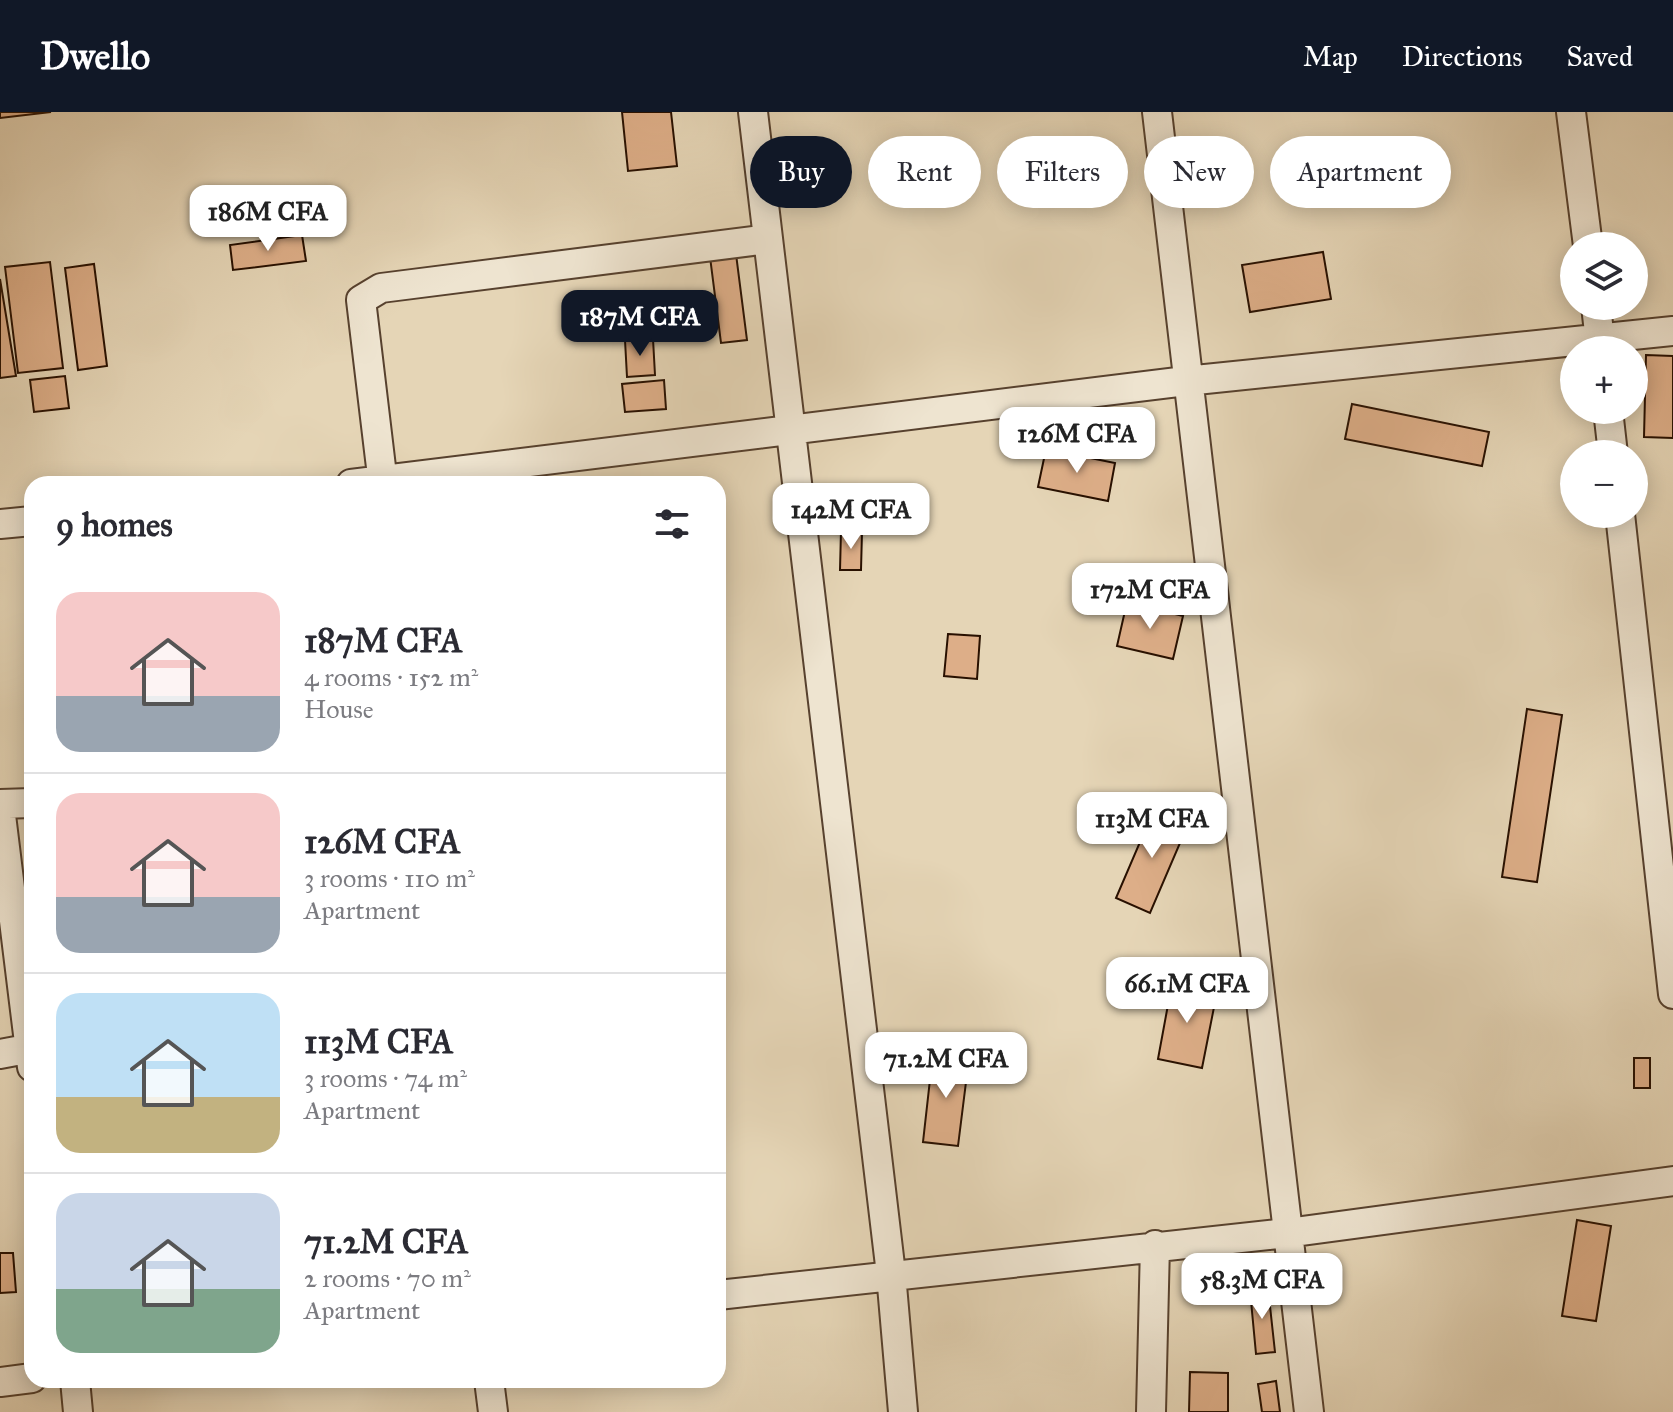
<!DOCTYPE html>
<html lang="en">
<head>
<meta charset="utf-8">
<style>
  body { margin:0; font-family:"IM FELL Great Primer",serif; background:#f2f2f3; color:#2b2b33; height:100vh; display:flex; flex-direction:column; font-size:30px; white-space:nowrap }
  * { box-sizing:border-box; margin:0 }
  p { font-size:26px; color:#7c7c81 }
  .icon { flex:none; width:44px; height:44px; fill:none; stroke:currentColor; stroke-width:2; stroke-linecap:round; stroke-linejoin:round }
  .map { position:relative; flex:1; overflow:hidden }
  .sheet { position:absolute; left:24px; top:364px; width:702px; height:912px; display:flex; flex-direction:column; background:#fff; border-radius:24px; box-shadow:0 4px 20px #0003 }
  .sheet>* { flex:none }
  .hud { position:absolute; left:750px; top:24px; width:760px; height:72px; display:flex; gap:16px }
  .fabs { position:absolute; left:1560px; top:120px; display:grid; gap:16px }
  .fabs a { display:grid; place-items:center; width:88px; height:88px; border-radius:50%; background:#fff; box-shadow:0 4px 20px #0003; font-size:40px }
  .price { position:absolute; translate:-50% -68px; padding:0 18px; border-radius:16px; background:#fff; color:#222; font-size:26px; line-height:52px; filter:drop-shadow(0 2px 4px #0008) }
  .price::after { content:''; position:absolute; left:50%; top:48px; width:24px; height:18px; margin-left:-12px; background:inherit; clip-path:polygon(0 0,100% 0,50% 100%) }
  .price.current { background:#111827; color:#fff }
  ul { padding:0; list-style:none }
  li { display:flex; align-items:center; gap:24px; height:200px; padding:0 32px }
  li+li { border-top:2px solid #e1e1e2 }
  li span { display:grid; place-items:center; flex:none; width:224px; height:160px; border-radius:24px; color:#555 }
  li>.icon { margin-inline-start:auto }
  span .icon { width:96px; height:96px; fill:#fffc; stroke-width:1 }
  li b { font-size:34px }
  h2 { display:flex; justify-content:space-between; align-items:center; height:96px; padding:0 32px; font-size:34px }
  .chip { padding:0 28px; border-radius:36px; background:#fff; box-shadow:0 4px 20px #0003; font-size:28px; line-height:72px }
  .chip.current { background:#111827; color:#fff }
  header { display:flex; align-items:center; gap:48px; box-sizing:border-box; height:112px; padding:0 40px; background:#111827; color:#fff }
  header strong { font-size:38px }
  nav { display:flex; gap:44px; margin-inline-start:auto; font-size:28px }
  .map>svg:first-child { display:block }
  .building { fill:#ddae88; stroke:#281000; stroke-width:2 }
  .lines { fill:none; stroke-linecap:round; stroke-linejoin:round }
  .minor-casing { stroke:#57412e; stroke-width:32 }
  .minor { stroke:#eee4d0; stroke-width:28 }
</style>
</head>
<body>
<header>
<strong>Dwello</strong>
<nav><a>Map</a><a>Directions</a><a>Saved</a></nav>
</header>
<div class="map">
<svg width="1673" height="1300" viewBox="0 0 1673 1300">
  <rect width="100%" height="100%" fill="#e5d5b6"/>
  <filter id="stains"><feTurbulence type="fractalNoise" baseFrequency=".0025" numOctaves="4"/><feColorMatrix values="0 0 0 0 .2 0 0 0 0 .09 0 0 0 0 .02 0 0 0 .5 -.17"/></filter>
  <radialGradient id="worn" r=".72"><stop offset=".6" stop-color="#630" stop-opacity="0"/><stop offset="1" stop-color="#630" stop-opacity=".3"/></radialGradient>
  <path class="building" d="M0,0H51L0,6Z
    M622,0H671L677,54L628,59Z
    M302,123L306,149L233,158L230,133Z
    M1323,140L1331,187L1250,200L1242,153Z
    M736,142L747,228L721,231L710,145Z
    M50,150L63,256L18,261L5,155Z
    M94,152L107,254L78,258L65,156Z
    M0,167L16,264L0,266Z
    M653,227L655,263L627,265L625,228Z
    M1646,243L1673,244V326L1644,325Z
    M65,264L69,296L34,300L30,268Z
    M664,268L666,297L625,300L622,272Z
    M1352,292L1489,320L1482,354L1345,327Z
    M1046,337L1115,351L1108,389L1038,375Z
    M841,419L862,420L861,458H840Z
    M1127,490L1183,504L1173,547L1117,534Z
    M948,522L980,524L977,567L944,564Z
    M1527,597L1562,603L1537,770L1502,765Z
    M1155,695L1189,710L1150,801L1116,786Z
    M1172,871L1217,880L1202,956L1158,947Z
    M933,941L969,946L958,1034L923,1030Z
    M1634,946H1650V976H1634Z
    M1577,1108L1611,1114L1596,1209L1562,1204Z
    M0,1141H13L16,1180L0,1181Z
    M1268,1176L1275,1240L1256,1242L1250,1178Z
    M1190,1260L1228,1261V1300H1189Z
    M1276,1269L1280,1300H1262L1258,1272Z"/>
  <g class="lines">
    <g class="minor-casing">
      <path id="minor" d="M753,0L891,1162L903,1300
        M1157,0L1309,1300
        M1571,0L1588,134
        M1596,194L1601,238
        M1608,298L1613,342
        M351,372L1186,269L1673,219
        M383,372L361,188L381,176L768,127
        M1620,402L1673,882
        M0,412L32,409
        M0,692L32,691
        M0,695L32,955
        M0,942L32,936
        M718,1183L1287,1121L1673,1069
        M75,1268L78,1300
        M489,1268L493,1300
        M0,1270L32,1266
        M1151,1300L1155,1133"/>
    </g>
    <use href="#minor" class="minor"/>
  </g>
  <rect width="100%" height="100%" filter="url(#stains)"/>
  <rect width="100%" height="100%" fill="url(#worn)"/>
</svg>
<div class="fabs">
<a><svg class="icon" aria-label="layers" viewBox="0 0 24 24"><path d="M12 4l9 5-9 5-9-5zM3 14l9 5 9-5"/></svg></a>
<a>+</a>
<a>−</a>
</div>
<b class="price" style="left:268px;top:141px">186M CFA</b>
<b class="price current" style="left:640px;top:246px">187M CFA</b>
<b class="price" style="left:1077px;top:363px">126M CFA</b>
<b class="price" style="left:851px;top:439px">142M CFA</b>
<b class="price" style="left:1150px;top:519px">172M CFA</b>
<b class="price" style="left:1152px;top:748px">113M CFA</b>
<b class="price" style="left:1187px;top:913px">66.1M CFA</b>
<b class="price" style="left:946px;top:988px">71.2M CFA</b>
<b class="price" style="left:1262px;top:1209px">58.3M CFA</b>
<div class="hud">
<a class="chip current">Buy</a>
<a class="chip">Rent</a>
<a class="chip">Filters</a>
<a class="chip">New</a>
<a class="chip">Apartment</a>
</div>
<section class="sheet">
<h2>9 homes<svg class="icon" aria-label="filters" viewBox="0 0 24 24"><path d="M4 7h16M4 17h16"/><circle cx="9" cy="7" r="2"/><circle cx="15" cy="17" r="2"/></svg></h2>
<ul>
<li><span style="background:linear-gradient(#f6c9c9 65%,#9aa5b1 0)"><svg class="icon" aria-label="home" viewBox="0 0 24 24"><path d="M3 11l9-7 9 7M6 9v11h12V9"/></svg></span><div><b>187M CFA</b><p>4 rooms · 152 m²</p><p>House</p></div></li>
<li><span style="background:linear-gradient(#f6c9c9 65%,#9aa5b1 0)"><svg class="icon" aria-label="home" viewBox="0 0 24 24"><path d="M3 11l9-7 9 7M6 9v11h12V9"/></svg></span><div><b>126M CFA</b><p>3 rooms · 110 m²</p><p>Apartment</p></div></li>
<li><span style="background:linear-gradient(#bfe0f5 65%,#c2b280 0)"><svg class="icon" aria-label="home" viewBox="0 0 24 24"><path d="M3 11l9-7 9 7M6 9v11h12V9"/></svg></span><div><b>113M CFA</b><p>3 rooms · 74 m²</p><p>Apartment</p></div></li>
<li><span style="background:linear-gradient(#c9d6e8 60%,#7fa58c 0)"><svg class="icon" aria-label="home" viewBox="0 0 24 24"><path d="M3 11l9-7 9 7M6 9v11h12V9"/></svg></span><div><b>71.2M CFA</b><p>2 rooms · 70 m²</p><p>Apartment</p></div></li>
</ul>
</section>
</div>
</body>
</html>
